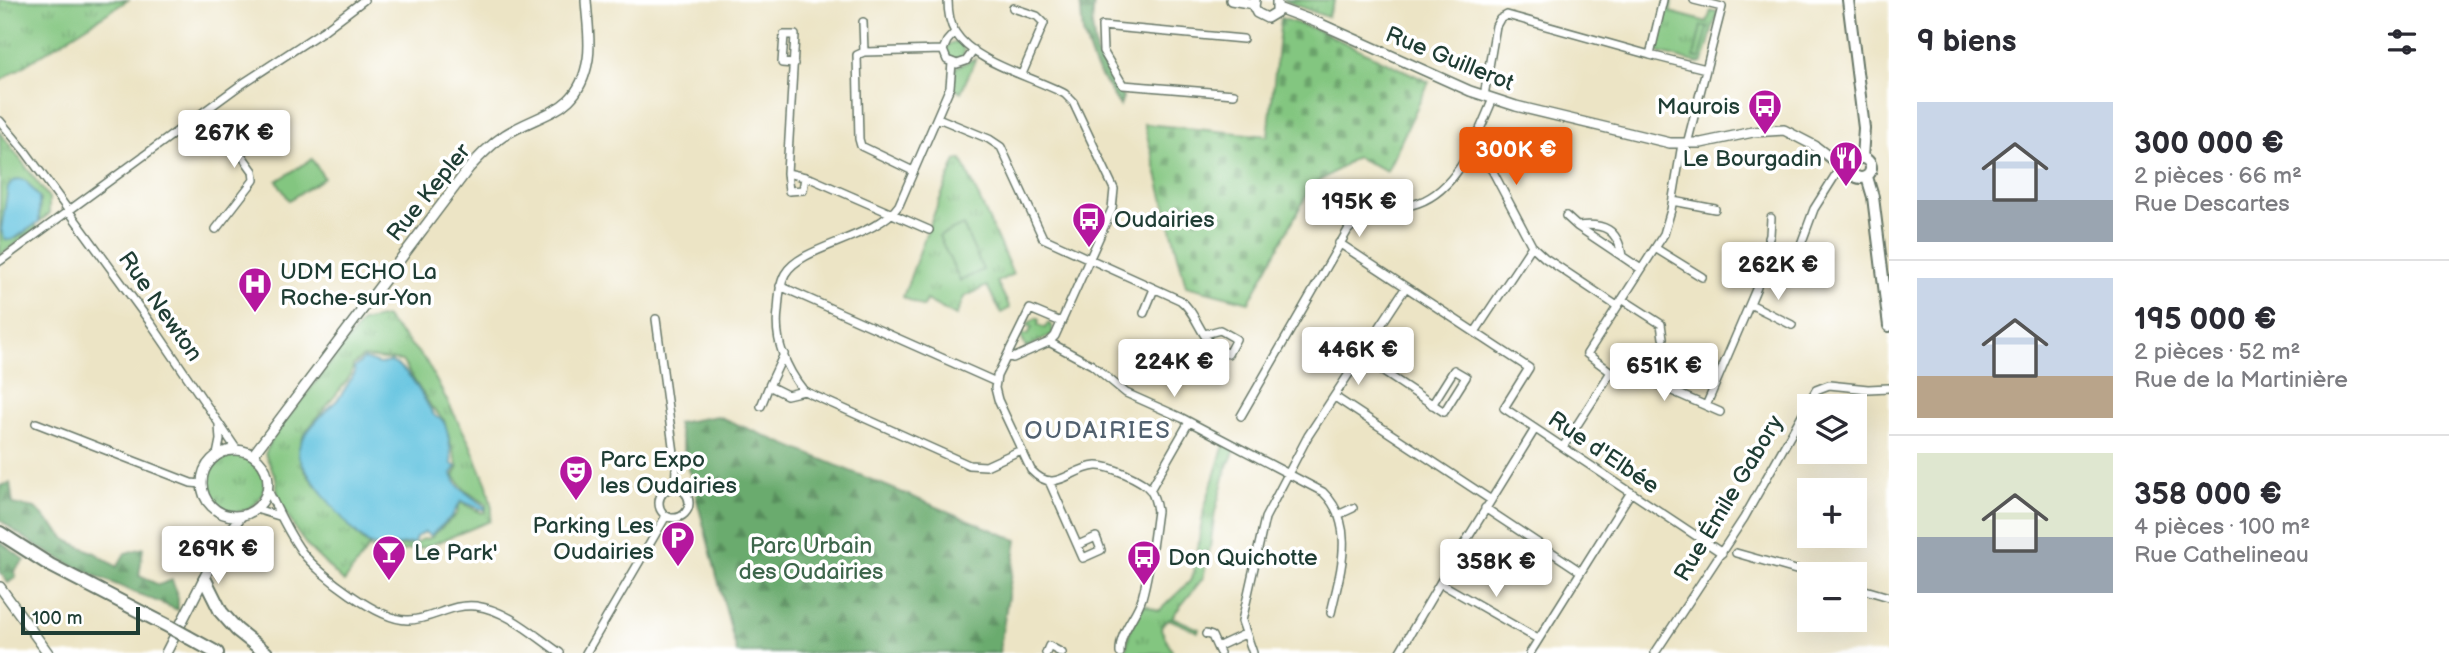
<!DOCTYPE html>
<html lang="fr">
<head>
<meta charset="utf-8">
<style>
  body { margin:0; font-family:"Balsamiq Sans",sans-serif; background:#f2f2f3; color:#2b2b33; height:100vh; display:flex; flex-direction:column; font-size:26px; white-space:nowrap }
  * { box-sizing:border-box; margin:0 }
  p { font-size:23px; color:#7c7c81 }
  .icon { flex:none; width:38px; height:38px; fill:none; stroke:currentColor; stroke-width:2; stroke-linecap:round; stroke-linejoin:round }
  .map { position:relative; flex:1; overflow:hidden }
  .panel { display:flex; flex-direction:column; background:#fff; width:560px }
  .panel>* { flex:none }
  .tools { position:absolute; left:1797px; top:394px; display:grid; gap:14px }
  .tools a { display:grid; place-items:center; width:70px; height:70px; border-radius:0px; background:#fff; box-shadow:0 7px 28px #0002; font-size:35px }
  .scale { position:absolute; left:21px; bottom:18px; width:119px; box-sizing:border-box; padding-left:7px; border:4px solid #1f3d34; border-top:0; font-size:19px; line-height:24px; white-space:nowrap; color:#1f3d34; -webkit-text-stroke:5px #fff; paint-order:stroke }
  .price { position:absolute; translate:-50% -60px; padding:0 16px; border-radius:7px; background:#fff; color:#222; font-size:23px; line-height:46px; filter:drop-shadow(0 2px 4px #0008) }
  .price::after { content:''; position:absolute; left:50%; top:42px; width:21px; height:16px; margin-left:-10px; background:inherit; clip-path:polygon(0 0,100% 0,50% 100%) }
  .price.active { background:#ea580c; color:#fff }
  ul { padding:0; list-style:none }
  li { display:flex; align-items:center; gap:21px; height:175px; padding:0 28px }
  li+li { border-top:2px solid #e1e1e2 }
  li span { display:grid; place-items:center; flex:none; width:196px; height:140px; border-radius:0px; color:#555 }
  li>.icon { margin-inline-start:auto }
  span .icon { width:84px; height:84px; fill:#fffc; stroke-width:1 }
  li b { font-size:30px }
  h2 { display:flex; justify-content:space-between; align-items:center; height:84px; padding:0 28px; font-size:30px }
  main { display:flex; flex:1; min-height:0 }
  .map>svg:first-child { display:block }
  .grass { fill:url(#grass-tufts); stroke:#51825a; stroke-width:2 }
  .forest { fill:url(#forest-firs); stroke:#447451; stroke-width:2 }
  .cemetery { fill:url(#cemetery-stones); stroke:#51825a; stroke-width:2 }
  .pitch { fill:#83c680; stroke:#51825a; stroke-width:2 }
  .water { fill:#61c2df; stroke:#40808a; stroke-width:2 }
  .lines { fill:none; stroke-linecap:round; stroke-linejoin:round }
  .minor-casing { stroke:#677767; stroke-width:10 }
  .tertiary-casing { stroke:#677767; stroke-width:12 }
  .secondary-casing { stroke:#677767; stroke-width:14 }
  .primary-casing { stroke:#677767; stroke-width:16 }
  .minor { stroke:#fff; stroke-width:7 }
  .tertiary { stroke:#fff; stroke-width:9 }
  .secondary { stroke:#fff; stroke-width:10 }
  .primary { stroke:#fff; stroke-width:12 }
  .primary-bridge-casing { stroke:#677767; stroke-width:16; stroke-linecap:butt }
  .primary-bridge { stroke:#fff; stroke-width:12 }
  .labels { text-anchor:middle; stroke-width:7; stroke-linejoin:round; paint-order:stroke }
  .street-label { font-size:23px; fill:#1f3d34; stroke:#fff }
  .poi-label { font-size:23px; fill:#1f3d34; stroke:#fff; text-anchor:start }
  .park-label { font-size:23px; fill:#3d664b; stroke:#fff }
  .neighbourhood-label { font-size:24px; letter-spacing:2px; fill:#52616f; stroke:#fff }
</style>
</head>
<body>
<main>
<div class="map">
<svg width="1889" height="653" viewBox="0 0 1889 653">
  <defs>
    <pattern id="grass-tufts" width="24" height="20" patternUnits="userSpaceOnUse" patternTransform="scale(1.75)"><rect width="24" height="20" fill="#83c680"/><path d="M3 7l-1-3M5 7V3M7 7l1-3M15 17l-1-3M17 17v-4M19 17l1-3" fill="none" stroke="#6ba26a"/></pattern>
    <pattern id="forest-firs" width="22" height="20" patternUnits="userSpaceOnUse" patternTransform="scale(1.75)"><rect width="22" height="20" fill="#6aab6e"/><path d="M5 1l3.5 6h-7zM16 11l3.5 6h-7z" fill="#578c5b"/></pattern>
    <pattern id="cemetery-stones" width="16" height="16" patternUnits="userSpaceOnUse" patternTransform="scale(1.75)"><rect width="16" height="16" fill="#83c680"/><path d="M2 7V4a2 2 0 0 1 4 0v3zM10 15v-3a2 2 0 0 1 4 0v3z" fill="#6ba26a"/></pattern>
  </defs>
  <rect width="100%" height="100%" fill="#fff"/>
  <filter id="ink" filterUnits="userSpaceOnUse"><feTurbulence type="fractalNoise" baseFrequency=".0143" numOctaves="2"/><feDisplacementMap in="SourceGraphic" scale="14" xChannelSelector="R" yChannelSelector="G"/><feConvolveMatrix kernelMatrix="1 2 1 2 8 2 1 2 1" color-interpolation-filters="sRGB"/></filter>
  <filter id="wash" filterUnits="userSpaceOnUse"><feTurbulence type="fractalNoise" baseFrequency=".00686" numOctaves="4" result="noise"/><feDisplacementMap in="SourceGraphic" scale="28" xChannelSelector="R" yChannelSelector="G"/><feGaussianBlur stdDeviation="1.57" result="paint"/><feColorMatrix in="noise" values="0 0 0 0 0 0 0 0 0 0 0 0 0 0 0 0 0 1.4 0 .05"/><feComposite in="paint" operator="in"/></filter>
  <g filter="url(#wash)">
    <rect width="100%" height="100%" fill="#ece4c5"/>
    <path class="grass" d="M0,0H128L0,81Z
      M1283,0H1335L1327,17Z
      M1668,0L1673,2L1670,12L1707,22L1711,11H1716L1717,14L1703,62L1698,63L1660,53L1655,48Z
      M946 51a9 9 0 1 1 18 0a9 9 0 1 1-18 0Z
      M976,58L961,92L952,88L956,67Z
      M0,132L49,198V214L39,222L40,200L16,239L36,224L37,229L0,255Z
      M956,160H962L1013,274L997,282L1010,308L1001,313L987,286L964,297L956,316L926,300L923,307L903,297L929,226Z
      M385,317L426,361L470,444L487,485L492,509L490,521L426,547L381,555L371,549L415,545L420,540L430,538L457,514L460,502L482,513L486,512V504L465,490L454,476L458,468L444,420L432,408L402,361L363,357L353,365C352,377 345,383 338,392C307,433 276,448 324,494C342,511 349,532 370,546L344,582L308,547L297,532L278,498L276,478L265,454L271,440L362,322Z
      M1036,318L1039,320L1038,325L1045,328L1048,323L1052,326L1053,334L1026,348L1021,336L1022,333L1028,335L1032,327L1026,325Z
      M1224,445L1235,450L1226,470L1215,512L1210,547L1203,578L1172,617L1199,629L1198,632L1169,619L1162,625L1161,629L1173,653H1125L1130,630L1142,607L1146,605L1159,611L1190,581L1194,571L1204,509Z
      M206 483a29 29 0 1 1 58 0a29 29 0 1 1-58 0Z"/>
    <path class="forest" d="M1080,0H1094L1092,26L1096,53L1123,97L1120,106L1095,67L1083,33Z
      M717,416L1017,540L999,653H737L677,423Z
      M10,483L13,504L35,508L68,541L95,553L117,567L125,553L143,548L139,576L159,585L172,580L178,598V610C118,585 51,562 0,520V486Z
      M0,542L25,560L14,571L16,577L8,583L0,572Z"/>
    <path class="cemetery" d="M1281,18L1320,31L1429,82L1387,171L1356,157L1311,187L1249,302L1186,286L1144,124L1268,136Z"/>
    <path class="pitch" d="M1701,26L1708,28L1700,59L1694,57Z
      M312,159L324,178L289,200L277,181Z
      M963,225L983,270L960,281L939,236Z"/>
    <path class="water" d="M18,179L26,181L39,197V222L12,240L5,239L1,230L8,188L12,182Z
      M364,359L379,364L391,362C413,371 422,398 434,415C438,420 439,416 443,421C449,430 451,454 452,464L456,467L452,474C456,490 473,496 485,507L484,510L461,501L452,516L430,536L425,532L416,537L414,543C399,544 385,549 371,545C358,541 297,466 298,452C299,436 326,411 337,400C344,392 349,382 355,373L354,368Z"/>
  </g>
  <g filter="url(#ink)">
    <g class="lines">
      <g class="minor-casing">
        <path id="minor" d="M948,0C948,11 949,22 955,32C974,63 1034,77 1065,94L1073,102L1114,189L1112,209L1055,336L1049,342L1013,358L1008,356
          M1663,0L1650,55L1706,69
          M1013,8L1037,16L1044,23L1022,74
          M863,22L864,52
          M955,32L947,41L943,50L947,60L957,64L966,61L974,50
          M952,63L950,87L899,205C876,239 801,245 785,274C779,285 779,299 778,311C774,340 786,369 804,391L969,465L986,466L1021,450
          M794,64L782,63L784,35H795L787,173L805,177
          M1234,94L1123,85L1103,51L1102,26L1243,39
          M1484,96L1496,26L1500,19L1507,15L1650,55
          M208,109L253,171L254,180L216,229
          M938,118L989,139L1001,147L1043,238L1180,300C1195,311 1199,332 1212,345C1216,349 1223,351 1228,354L1236,339L1220,330L1205,334
          M0,121L25,151L152,325L237,450
          M1687,144L1722,7L1694,0
          M1471,148L1492,170L1532,246L1545,258L1617,306
          M913,171L861,146L859,139L857,55L864,52L943,50
          M787,173L789,191L803,190L805,177L812,179L929,230
          M1673,201L1715,209
          M1566,216L1577,226L1641,269
          M1578,226C1604,223 1618,229 1622,256
          M1339,243L1529,368L1504,408L1722,553
          M1655,248L1702,277
          M1797,255L1814,209L1843,163
          M0,261L239,86L323,31L364,0
          M780,286L996,382
          M1622,299L1661,324L1663,338
          M1750,304L1792,325
          M1144,313L1154,289
          M656,319L676,468L675,487
          M1061,322L1030,309L997,376L995,388L998,400L1031,470C1055,496 1070,468 1096,466C1109,465 1143,480 1150,490C1155,497 1156,504 1157,511C1153,540 1150,570 1142,598C1136,617 1119,632 1120,653
          M1475,332L1532,246
          M1049,342L1092,365L1126,393L1182,418L1323,492C1357,525 1340,572 1331,613
          M784,354L769,386L787,395L804,391
          M1361,357L1444,412L1466,377L1454,370L1432,405
          M1611,372L1624,370L1720,412
          M1335,397L1491,500
          M761,406L769,386
          M1706,406L1757,287L1764,254L1770,235L1771,218
          M1241,416L1348,230C1366,211 1395,211 1418,203C1460,188 1477,135 1493,99
          M36,423L191,483L202,484
          M1563,447L1611,372L1587,354L1664,234L1671,210L1682,144
          M217,455L220,440L219,425
          M1049,481L1083,558L1101,550L1096,537L1078,545
          M659 503a15 15 0 1 1 30 0a15 15 0 1 1-30 0Z
          M268,490C278,511 288,533 302,552C318,574 380,621 408,620C432,620 451,603 476,606C507,610 535,636 560,653
          M1150,490L1189,422
          M1485,508L1580,571
          M256,509L279,516
          M1338,515L1353,508
          M1736,553L1810,574
          M1440,583L1538,639
          M1855,587L1889,597
          M1206,634L1212,636L1217,647
          M586,653L666,516
          M1046,653L1049,646L1062,653
          M1220,653L1217,647L1245,634
          M1253,653L1242,621L1265,518L1308,436L1406,287
          M1399,653L1440,583L1535,429
          M1530,653L1631,492
          M1655,653L1744,518L1816,390L1829,385L1868,389L1889,388"/>
      </g>
      <g class="tertiary-casing">
        <path id="tertiary" d="M1231,0L1254,4
          M1255,0L1254,7L1257,13L1267,18L1277,12V0
          M1278,8L1321,24L1470,91L1516,106L1670,143H1701L1753,132L1784,130L1815,146L1833,160L1852,165
          M202 483a33 33 0 1 1 66 0a33 33 0 1 1-66 0Z
          M253,455L469,168C480,156 491,144 505,135C543,111 579,114 588,59C591,41 587,19 586,0
          M0,587L48,653
          M166,653L225,537L241,516"/>
      </g>
      <g class="secondary-casing">
        <path id="secondary" d="M1848,0L1864,128L1862,158
          M1851 168a10 10 0 1 1 20 0a10 10 0 1 1-20 0Z
          M1867,177L1873,197L1889,326"/>
      </g>
      <g class="primary-casing">
        <path id="primary" d="M0,533L50,565L170,627
          M205,580L221,612L237,630L266,653
          M188,637L217,653"/>
      </g>
      <use href="#minor" class="minor"/>
      <use href="#tertiary" class="tertiary"/>
      <use href="#secondary" class="secondary"/>
      <use href="#primary" class="primary"/>
      <g class="primary-bridge-casing">
        <path id="primary-bridge" d="M170,627L188,637"/>
      </g>
      <use href="#primary-bridge" class="primary-bridge"/>
    </g>
  </g>
  <defs>
    <g id="bus-pin" transform="scale(1.75)"><path d="M0 17L-7.5 6A9.5 9.5 0 1 1 7.5 6Z" fill="#b5179e" stroke="#fff"/><path d="M-5-6H5V4H4V6H2V4H-2V6H-4V4H-5ZM-3.5-4V0h7V-4ZM-3.5 1.2v1.5H-2V1.2ZM2 1.2v1.5H3.5V1.2Z" fill="#fff"/></g>
    <g id="restaurant-pin" transform="scale(1.75)"><path d="M0 17L-7.5 6A9.5 9.5 0 1 1 7.5 6Z" fill="#b5179e" stroke="#fff"/><path d="M-5-6h1v4h1v-4h1v4h1v-4h1v5L-1.5 .5V6h-2V.5L-5-1ZM5-6V6H3V1.5H1.5Q1.5-4 5-6Z" fill="#fff"/></g>
    <g id="hospital-pin" transform="scale(1.75)"><path d="M0 17L-7.5 6A9.5 9.5 0 1 1 7.5 6Z" fill="#b5179e" stroke="#fff"/><path d="M-5-5h3v3.5h4V-5h3V5h-3V1.5h-4V5h-3Z" fill="#fff"/></g>
    <g id="theatre-pin" transform="scale(1.75)"><path d="M0 17L-7.5 6A9.5 9.5 0 1 1 7.5 6Z" fill="#b5179e" stroke="#fff"/><path d="M-5-5.5Q0-4 5-5.5V0Q5 5 0 6Q-5 5-5 0ZM-3.3-2.5H-1v1.5H-3.3ZM1-2.5H3.3v1.5H1ZM-2.8 1Q0 5.5 2.8 1Z" fill="#fff"/></g>
    <g id="parking-pin" transform="scale(1.75)"><path d="M0 17L-7.5 6A9.5 9.5 0 1 1 7.5 6Z" fill="#b5179e" stroke="#fff"/><path d="M-3.5-5.5H1a3.5 3.5 0 0 1 0 7H-1V5.5H-3.5ZM-1-3.4V-.6H.8a1.4 1.4 0 0 0 0-2.8Z" fill="#fff"/></g>
    <g id="bar-pin" transform="scale(1.75)"><path d="M0 17L-7.5 6A9.5 9.5 0 1 1 7.5 6Z" fill="#b5179e" stroke="#fff"/><path d="M-6-5H6L.8 .8V4.5H3.5V6h-7V4.5H-.8V.8Z" fill="#fff"/></g>
  </defs>
  <g fill-rule="evenodd">
    <use href="#bus-pin" x="1765" y="106"/>
    <use href="#restaurant-pin" x="1846" y="158"/>
    <use href="#bus-pin" x="1089" y="219"/>
    <use href="#hospital-pin" x="255" y="284"/>
    <use href="#theatre-pin" x="576" y="472"/>
    <use href="#parking-pin" x="678" y="538"/>
    <use href="#bar-pin" x="389" y="552"/>
    <use href="#bus-pin" x="1144" y="557"/>
  </g>
  <g class="labels">
    <g class="street-label">
      <text transform="translate(1450 58) rotate(22)" y="8">Rue Guillerot</text>
      <text transform="translate(428 192) rotate(-51)" y="8">Rue Kepler</text>
      <text transform="translate(161 306) rotate(55)" y="8">Rue Newton</text>
      <text transform="translate(1604 452) rotate(34)" y="8">Rue d'Elbée</text>
      <text transform="translate(1728 498) rotate(-59)" y="8">Rue Émile Gabory</text>
    </g>
    <g class="poi-label">
      <text x="1740" y="114" text-anchor="end">Maurois</text>
      <text x="1822" y="166" text-anchor="end">Le Bourgadin</text>
      <text x="1114" y="227">Oudairies</text>
      <text x="280" y="279">UDM ECHO La<tspan x="280" dy="26">Roche-sur-Yon</tspan></text>
      <text x="600" y="467">Parc Expo<tspan x="600" dy="26">les Oudairies</tspan></text>
      <text x="654" y="533" text-anchor="end">Parking Les<tspan x="654" dy="26">Oudairies</tspan></text>
      <text x="414" y="560">Le Park'</text>
      <text x="1168" y="565">Don Quichotte</text>
    </g>
    <g class="park-label">
      <text x="811" y="553">Parc Urbain<tspan x="811" dy="26">des Oudairies</tspan></text>
    </g>
    <g class="neighbourhood-label">
      <text x="1098" y="438">OUDAIRIES</text>
    </g>
  </g>
</svg>
<div class="tools">
<a><svg class="icon" aria-label="layers" viewBox="0 0 24 24"><path d="M12 4l9 5-9 5-9-5zM3 14l9 5 9-5"/></svg></a>
<a>+</a>
<a>−</a>
</div>
<div class="scale">100 m</div>
<b class="price" style="left:234px;top:170px">267K €</b>
<b class="price active" style="left:1516px;top:187px">300K €</b>
<b class="price" style="left:1359px;top:239px">195K €</b>
<b class="price" style="left:1778px;top:302px">262K €</b>
<b class="price" style="left:1358px;top:387px">446K €</b>
<b class="price" style="left:1174px;top:399px">224K €</b>
<b class="price" style="left:1664px;top:403px">651K €</b>
<b class="price" style="left:218px;top:586px">269K €</b>
<b class="price" style="left:1496px;top:599px">358K €</b>
</div>
<section class="panel">
<h2>9 biens<svg class="icon" aria-label="filters" viewBox="0 0 24 24"><path d="M4 7h16M4 17h16"/><circle cx="9" cy="7" r="2"/><circle cx="15" cy="17" r="2"/></svg></h2>
<ul>
<li><span style="background:linear-gradient(#c9d6e8 70%,#9aa5b1 0)"><svg class="icon" aria-label="home" viewBox="0 0 24 24"><path d="M3 11l9-7 9 7M6 9v11h12V9"/></svg></span><div><b>300 000 €</b><p>2 pièces · 66 m²</p><p>Rue Descartes</p></div></li>
<li><span style="background:linear-gradient(#c9d6e8 70%,#b9a48a 0)"><svg class="icon" aria-label="home" viewBox="0 0 24 24"><path d="M3 11l9-7 9 7M6 9v11h12V9"/></svg></span><div><b>195 000 €</b><p>2 pièces · 52 m²</p><p>Rue de la Martinière</p></div></li>
<li><span style="background:linear-gradient(#dfe7d0 60%,#9aa5b1 0)"><svg class="icon" aria-label="home" viewBox="0 0 24 24"><path d="M3 11l9-7 9 7M6 9v11h12V9"/></svg></span><div><b>358 000 €</b><p>4 pièces · 100 m²</p><p>Rue Cathelineau</p></div></li>
</ul>
</section>
</main>
</body>
</html>
